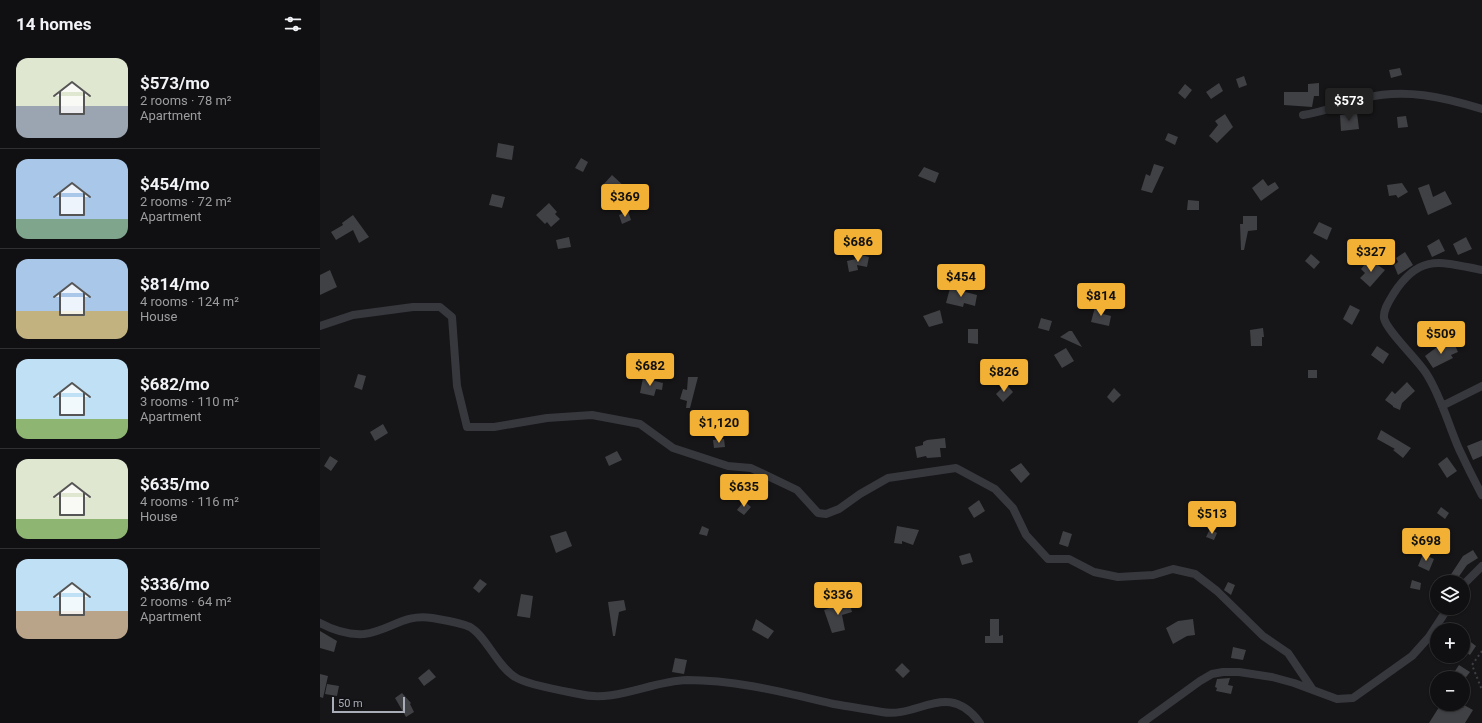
<!DOCTYPE html>
<html lang="en">
<head>
<meta charset="utf-8">
<style>
  body { margin:0; font-family:Roboto,sans-serif; background:#1e1e20; color:#f1f3f6; height:100vh; display:flex; flex-direction:column; font-size:15px; white-space:nowrap }
  * { box-sizing:border-box; margin:0 }
  p { font-size:13px; color:#9c9d9f }
  .icon { flex:none; width:22px; height:22px; fill:none; stroke:currentColor; stroke-width:2; stroke-linecap:round; stroke-linejoin:round }
  .map { position:relative; flex:1; overflow:hidden }
  .side { display:flex; flex-direction:column; background:#101012; width:320px }
  .side>* { flex:none }
  .tools { position:absolute; left:1110px; top:575px; display:grid; gap:8px }
  .tools a { display:grid; place-items:center; width:40px; height:40px; border-radius:50%; background:#101012; box-shadow:0 1px 3px #0004,0 0 0 1px #303032; font-size:20px }
  .scale { position:absolute; left:12px; bottom:10px; width:73px; box-sizing:border-box; padding-left:4px; border:2px solid #a8adb8; border-top:0; font-size:11px; line-height:14px; white-space:nowrap; color:#a8adb8; -webkit-text-stroke:3px #111113; paint-order:stroke }
  .price { position:absolute; translate:-50% -34px; padding:0 9px; border-radius:4px; background:#f2b134; color:#111; font-size:13px; line-height:26px; filter:drop-shadow(0 1px 2px #0008) }
  .price::after { content:''; position:absolute; left:50%; top:24px; width:12px; height:9px; margin-left:-6px; background:inherit; clip-path:polygon(0 0,100% 0,50% 100%) }
  .price.current { background:#222; color:#fff }
  ul { padding:0; list-style:none }
  li { display:flex; align-items:center; gap:12px; height:100px; padding:0 16px }
  li+li { border-top:1px solid #303032 }
  li span { display:grid; place-items:center; flex:none; width:112px; height:80px; border-radius:12px; color:#555 }
  li>.icon { margin-inline-start:auto }
  span .icon { width:48px; height:48px; fill:#fffc; stroke-width:1 }
  li b { font-size:17px }
  h2 { display:flex; justify-content:space-between; align-items:center; height:48px; padding:0 16px; font-size:17px }
  main { display:flex; flex:1; min-height:0 }
  .map>svg:first-child { display:block }
  .building { fill:#404145 }
  .lines { fill:none; stroke-linecap:round; stroke-linejoin:round }
  .path { stroke:#3d3f44; stroke-width:2; stroke-dasharray:2 3; stroke-linecap:butt }
  .minor { stroke:#37383d; stroke-width:8 }
</style>
</head>
<body>
<main>
<section class="side">
<h2>14 homes<svg class="icon" aria-label="filters" viewBox="0 0 24 24"><path d="M4 7h16M4 17h16"/><circle cx="9" cy="7" r="2"/><circle cx="15" cy="17" r="2"/></svg></h2>
<ul>
<li><span style="background:linear-gradient(#dfe7d0 60%,#9aa5b1 0)"><svg class="icon" aria-label="home" viewBox="0 0 24 24"><path d="M3 11l9-7 9 7M6 9v11h12V9"/></svg></span><div><b>$573/mo</b><p>2 rooms · 78 m²</p><p>Apartment</p></div></li>
<li><span style="background:linear-gradient(#a9c7e8 75%,#7fa58c 0)"><svg class="icon" aria-label="home" viewBox="0 0 24 24"><path d="M3 11l9-7 9 7M6 9v11h12V9"/></svg></span><div><b>$454/mo</b><p>2 rooms · 72 m²</p><p>Apartment</p></div></li>
<li><span style="background:linear-gradient(#a9c7e8 65%,#c2b280 0)"><svg class="icon" aria-label="home" viewBox="0 0 24 24"><path d="M3 11l9-7 9 7M6 9v11h12V9"/></svg></span><div><b>$814/mo</b><p>4 rooms · 124 m²</p><p>House</p></div></li>
<li><span style="background:linear-gradient(#bfe0f5 75%,#8fb573 0)"><svg class="icon" aria-label="home" viewBox="0 0 24 24"><path d="M3 11l9-7 9 7M6 9v11h12V9"/></svg></span><div><b>$682/mo</b><p>3 rooms · 110 m²</p><p>Apartment</p></div></li>
<li><span style="background:linear-gradient(#dfe7d0 75%,#8fb573 0)"><svg class="icon" aria-label="home" viewBox="0 0 24 24"><path d="M3 11l9-7 9 7M6 9v11h12V9"/></svg></span><div><b>$635/mo</b><p>4 rooms · 116 m²</p><p>House</p></div></li>
<li><span style="background:linear-gradient(#bfe0f5 65%,#b9a48a 0)"><svg class="icon" aria-label="home" viewBox="0 0 24 24"><path d="M3 11l9-7 9 7M6 9v11h12V9"/></svg></span><div><b>$336/mo</b><p>2 rooms · 64 m²</p><p>Apartment</p></div></li>
</ul>
</section>
<div class="map">
<svg width="1162" height="723" viewBox="0 0 1162 723">
  <rect width="100%" height="100%" fill="#161618"/>
  <path class="building" d="M1080,68L1082,75L1071,78L1069,70Z
    M924,76L927,85L919,88L916,79Z
    M899,83L903,91L891,99L886,92Z
    M999,83V96H994L992,107L964,105V92H988V84Z
    M865,84L872,90L865,99L858,93Z
    M1037,113L1039,129L1021,131L1020,115Z
    M905,114L913,127L897,143L889,136L898,125L895,121Z
    M1086,116L1088,127L1078,128L1077,117Z
    M848,133L858,137L855,145L845,140Z
    M178,143L194,146L192,160L176,157Z
    M261,158L268,162L263,172L255,168Z
    M834,164L844,167L832,193L821,190L826,174L830,176Z
    M604,167L619,173L615,183L598,176Z
    M292,175L305,187H304L310,196L299,203L291,192L283,185Z
    M943,179L948,186L955,182L959,188L941,201L932,188Z
    M1082,183L1088,192L1078,198L1076,195L1069,196L1067,185Z
    M1109,184L1113,197L1125,191L1132,204L1108,215L1098,188Z
    M172,194L185,197L182,208L169,205Z
    M868,200L879,201V210H867Z
    M229,203L237,212L235,214L240,219L231,227L227,222L225,224L216,215Z
    M308,211L311,220L302,224L299,215Z
    M33,215L49,237L39,243L33,230L16,240L11,232L23,225L22,223Z
    M923,216H937V230L928,231L924,250H921L920,224H923Z
    M999,222L1012,228L1007,240L993,233Z
    M249,237L251,247L238,249L236,240Z
    M1146,237L1152,249L1138,255L1133,244Z
    M1119,239L1125,251L1112,257L1107,246Z
    M1085,252L1093,265L1078,275L1074,265L1078,262L1076,258Z
    M538,254L549,257L547,267L537,265L538,270L529,272L527,261L536,259V261Z
    M991,254L1000,262L994,269L985,261Z
    M1049,259L1065,270L1050,287L1040,278L1045,273L1041,269Z
    M10,270L17,287L0,295V275Z
    M630,288L657,295L655,306L644,303L643,307L626,303Z
    M1030,305L1040,310L1032,325L1023,319Z
    M775,307L785,309L783,314L791,316L789,326L771,322Z
    M620,310L623,323L609,327L603,316Z
    M721,318L732,321L729,331L718,328Z
    M943,328L944,337H942V346H931L930,330Z
    M648,329H658V344L648,343Z
    M749,331H752L762,347L740,337Z
    M1134,343L1138,352L1131,355L1133,358L1113,368L1105,356L1121,344L1124,347Z
    M1057,346L1069,354L1063,364L1051,355Z
    M746,348L754,361L742,368L734,355Z
    M988,370H997V378H988Z
    M38,374L46,376L42,390L34,387Z
    M368,377H378L370,408H366L367,401L360,399L363,389L367,390Z
    M323,378L343,383L342,390L336,389L334,396L320,393Z
    M1087,382L1095,391L1082,403L1080,410L1073,407V406L1065,400L1072,391L1075,394Z
    M686,384L693,392L683,402L676,394Z
    M794,388L801,395L793,403L787,397Z
    M63,424L68,433L55,441L50,432Z
    M1061,430L1091,448L1083,458L1073,450L1075,449L1057,439Z
    M625,438L626,448H620L621,457L607,458L606,456L597,458L595,447L603,445V442L607,440Z
    M404,439L405,447L394,448L393,440Z
    M1162,440V456L1153,460L1147,446Z
    M297,451L302,460L289,466L285,457Z
    M10,456L18,461L11,471L4,466Z
    M1127,457L1137,471L1127,478L1118,464Z
    M701,463L710,474L701,483L690,470Z
    M659,500L665,511L654,518L648,508Z
    M424,501L431,507L424,515L417,510Z
    M1121,507L1129,513L1125,519L1117,513Z
    M382,526L389,529L387,536L379,534Z
    M577,526L599,530L593,545L582,541V544L574,543Z
    M890,529L897,533L894,540L886,537Z
    M246,531L252,546L236,553L230,536Z
    M743,531L752,534L748,547L739,544Z
    M1153,550L1158,558L1147,565L1135,582L1128,579L1143,556Z
    M650,553L653,562L642,565L639,556Z
    M1103,554L1114,559L1109,571L1098,566Z
    M160,579L167,584L159,593L153,588Z
    M1092,580L1101,583L1100,590L1090,588Z
    M908,582L915,585L911,595L904,590Z
    M201,594L213,596L210,618L197,616Z
    M304,600L306,610L299,612L295,636H293L288,602Z
    M529,601L532,612L522,615L525,630L512,633L504,610Z
    M436,619L454,631L448,639L432,630Z
    M670,619H679V636L683,635V643H665V636H670Z
    M873,619L875,635L867,636L853,644L846,628L858,621Z
    M0,631L17,641L14,652L0,648Z
    M1148,640L1156,646L1150,655L1143,650Z
    M913,647L926,650L923,660L911,658Z
    M355,658L367,660L364,674L352,672Z
    M582,663L590,671L583,678L575,670Z
    M1139,665L1150,672L1143,681V678H1139L1133,674Z
    M109,669L116,677L104,686L98,678Z
    M0,674L8,676L3,698L0,697Z
    M910,678L908,685L913,686L911,694L896,691L897,688L895,687L897,679Z
    M7,684L19,686L17,696L5,694Z
    M82,693L91,703L90,704L94,712L86,717L75,698Z
    M1121,704L1131,711L1135,704L1143,708L1144,705L1153,710L1145,723H1109Z"/>
  <g class="lines">
    <path class="path" d="M1162,651L1152,665L1162,690"/>
    <path class="minor" d="M983,115C1005,112 1024,103 1045,98C1085,88 1123,97 1162,109
      M1162,270C1121,262 1100,253 1074,293C1070,300 1063,309 1064,318C1066,330 1097,359 1106,373C1121,396 1128,424 1139,449C1146,464 1154,480 1162,495
      M0,326L33,315L93,307H120L132,317L137,386L147,427H174L227,418L272,415L320,424L353,448L408,466L431,468L477,490L498,513L506,514L519,509L540,494L568,478L636,468L675,489L693,508L706,535L728,559H749L774,572L798,577L833,575L853,569L875,574L897,591L943,636L968,653L993,690
      M1122,406L1162,386
      M1143,585L1162,566
      M0,623C13,630 29,635 44,634C70,631 84,613 112,618C124,620 139,622 150,627C166,636 177,666 195,677C207,685 244,691 259,694C295,703 331,681 367,680C417,680 466,693 514,704C530,707 546,709 562,712C598,719 628,679 660,723
      M822,723L880,681L892,674L903,672H919L952,677L974,683L1017,699L1033,698L1092,656L1109,637L1128,608"/>
  </g>
</svg>
<div class="tools">
<a><svg class="icon" aria-label="layers" viewBox="0 0 24 24"><path d="M12 4l9 5-9 5-9-5zM3 14l9 5 9-5"/></svg></a>
<a>+</a>
<a>−</a>
</div>
<div class="scale">50 m</div>
<b class="price current" style="left:1029px;top:122px">$573</b>
<b class="price" style="left:305px;top:218px">$369</b>
<b class="price" style="left:538px;top:263px">$686</b>
<b class="price" style="left:1051px;top:273px">$327</b>
<b class="price" style="left:641px;top:298px">$454</b>
<b class="price" style="left:781px;top:317px">$814</b>
<b class="price" style="left:1121px;top:355px">$509</b>
<b class="price" style="left:330px;top:387px">$682</b>
<b class="price" style="left:684px;top:393px">$826</b>
<b class="price" style="left:399px;top:444px">$1,120</b>
<b class="price" style="left:424px;top:508px">$635</b>
<b class="price" style="left:892px;top:535px">$513</b>
<b class="price" style="left:1106px;top:562px">$698</b>
<b class="price" style="left:518px;top:616px">$336</b>
</div>
</main>
</body>
</html>
